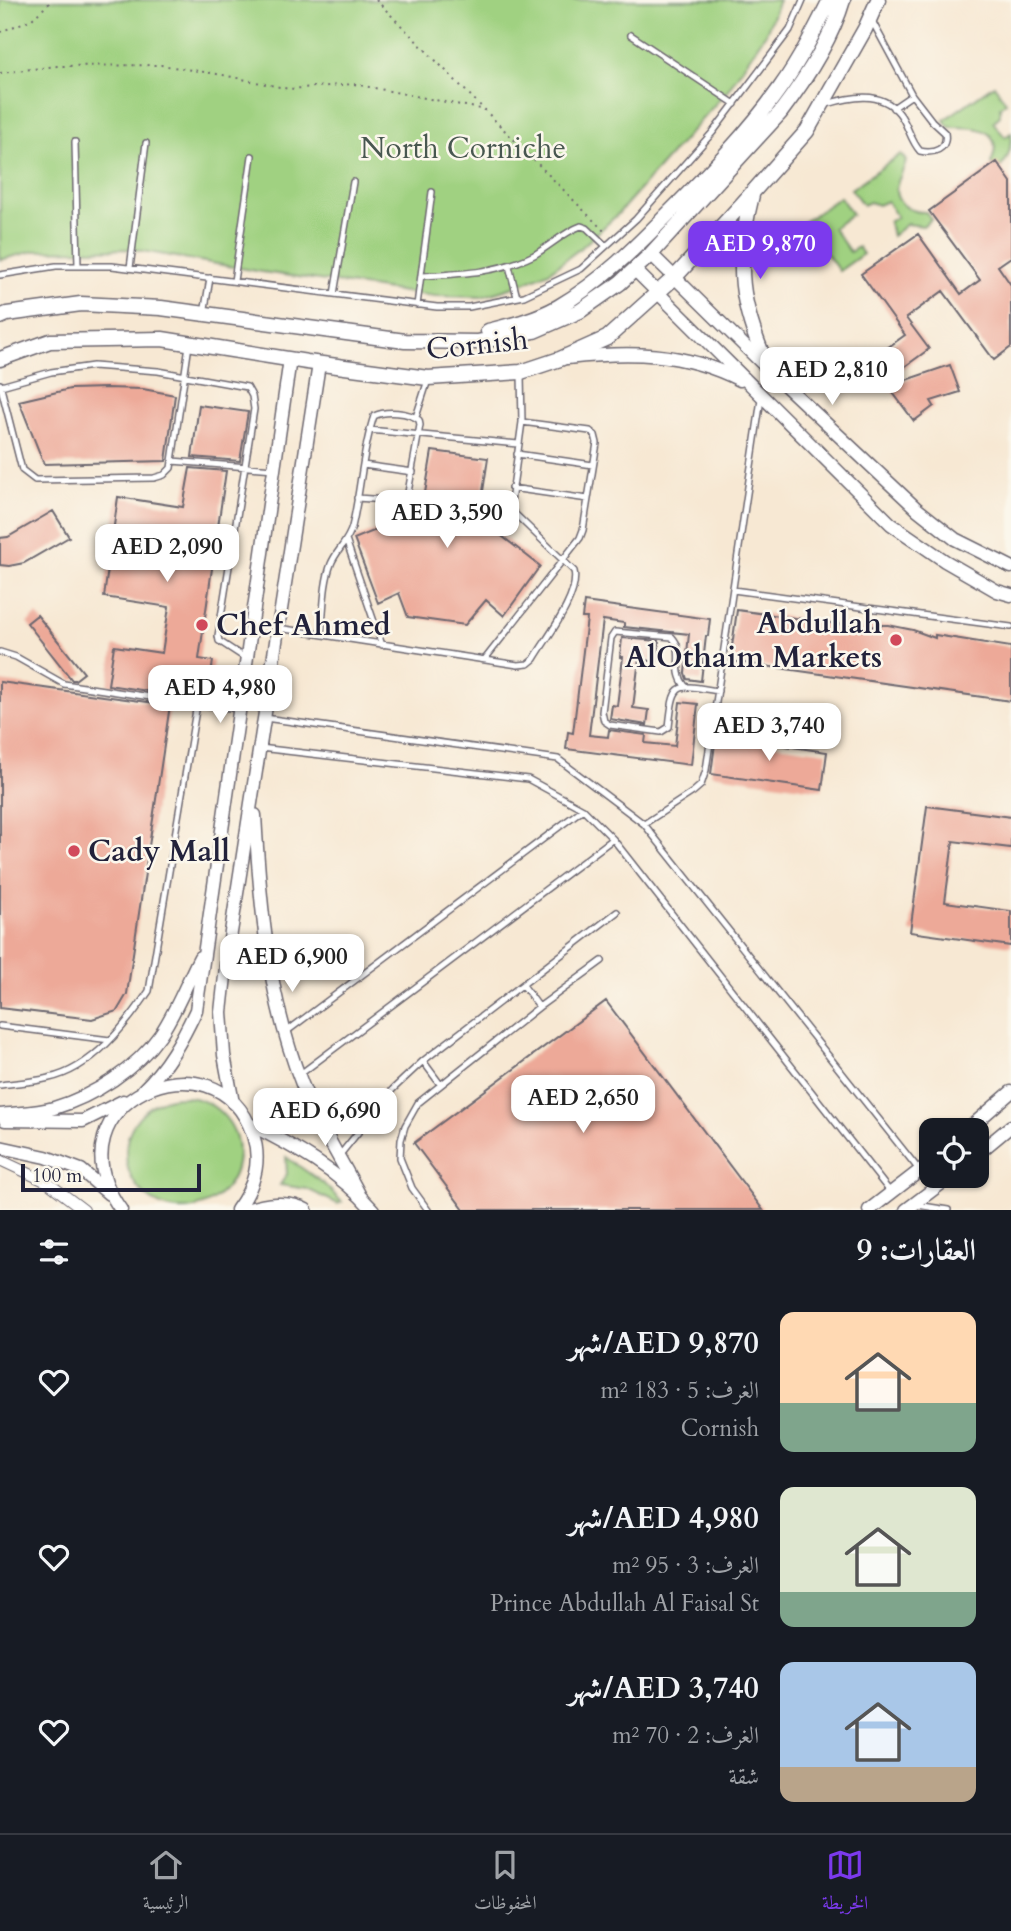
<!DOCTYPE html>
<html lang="ar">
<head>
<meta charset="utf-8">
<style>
  body { margin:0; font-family:Cardo,Amiri,serif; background:#20242c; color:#f1f3f6; direction:rtl; height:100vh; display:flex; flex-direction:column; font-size:26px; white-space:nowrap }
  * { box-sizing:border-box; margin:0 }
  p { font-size:23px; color:#9ea1a6 }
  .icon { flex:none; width:38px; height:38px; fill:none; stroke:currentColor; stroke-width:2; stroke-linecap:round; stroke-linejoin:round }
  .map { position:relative; height:1210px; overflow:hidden; direction:ltr }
  .details { display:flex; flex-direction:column; background:#171b24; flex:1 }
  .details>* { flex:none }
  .controls { position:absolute; left:919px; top:1118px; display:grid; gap:14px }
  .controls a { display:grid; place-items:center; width:70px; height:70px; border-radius:14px; background:#171b24; box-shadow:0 2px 5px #0004; font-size:35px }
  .scale { position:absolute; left:21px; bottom:18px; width:180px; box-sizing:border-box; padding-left:7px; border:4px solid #22223b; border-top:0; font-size:19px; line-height:24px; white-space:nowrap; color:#22223b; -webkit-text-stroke:5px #fbf7ec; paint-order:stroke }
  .price { position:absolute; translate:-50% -60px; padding:0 16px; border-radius:14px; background:#fff; color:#222; font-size:23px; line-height:46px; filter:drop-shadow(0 2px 4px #0008) }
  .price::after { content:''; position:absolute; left:50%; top:42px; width:21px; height:16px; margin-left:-10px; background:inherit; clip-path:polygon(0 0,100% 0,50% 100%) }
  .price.on { background:#7c3aed; color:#fff }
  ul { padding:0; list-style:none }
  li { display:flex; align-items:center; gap:21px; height:175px; padding:0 35px }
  li span { display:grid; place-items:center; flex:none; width:196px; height:140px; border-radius:14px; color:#555 }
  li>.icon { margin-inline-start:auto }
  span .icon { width:84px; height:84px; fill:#fffc; stroke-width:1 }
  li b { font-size:30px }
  h2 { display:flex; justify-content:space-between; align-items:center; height:84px; padding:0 35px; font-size:30px }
  .menu { display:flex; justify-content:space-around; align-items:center; height:98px; border-top:2px solid #363941; background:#171b24; font-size:19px; color:#9ea1a6 }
  .menu a { display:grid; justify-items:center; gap:4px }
  .menu .on { color:#7c3aed }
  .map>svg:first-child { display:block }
  .green { fill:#a0d181; stroke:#617a5e; stroke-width:2 }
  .building { fill:#eda998 }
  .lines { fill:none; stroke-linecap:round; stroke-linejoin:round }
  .service-casing { stroke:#6d6770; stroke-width:8 }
  .minor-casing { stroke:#6d6770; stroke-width:12 }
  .tertiary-casing { stroke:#6d6770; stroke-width:15 }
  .secondary-casing { stroke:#6d6770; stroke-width:17 }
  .path { stroke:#6d6770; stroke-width:2; stroke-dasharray:2 5; stroke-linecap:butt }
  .service { stroke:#fff; stroke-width:5 }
  .minor { stroke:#fff; stroke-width:10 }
  .tertiary { stroke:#fff; stroke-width:12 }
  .secondary { stroke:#fff; stroke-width:14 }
  .poi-dot { fill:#d1495b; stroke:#fbf7ec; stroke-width:2.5 }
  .labels { text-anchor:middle; stroke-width:5; stroke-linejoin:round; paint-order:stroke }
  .park-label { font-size:30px; fill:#485750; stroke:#fbf7ec }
  .street-label { font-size:30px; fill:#22223b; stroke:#fbf7ec }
  .poi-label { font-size:30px; font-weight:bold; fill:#22223b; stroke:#fbf7ec; text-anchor:start }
</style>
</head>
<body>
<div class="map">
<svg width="1011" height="1210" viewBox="0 0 1011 1210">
  <rect width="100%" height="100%" fill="#fbf7ec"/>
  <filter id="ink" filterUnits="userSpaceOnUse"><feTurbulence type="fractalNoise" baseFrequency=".0143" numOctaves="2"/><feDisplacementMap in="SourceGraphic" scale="14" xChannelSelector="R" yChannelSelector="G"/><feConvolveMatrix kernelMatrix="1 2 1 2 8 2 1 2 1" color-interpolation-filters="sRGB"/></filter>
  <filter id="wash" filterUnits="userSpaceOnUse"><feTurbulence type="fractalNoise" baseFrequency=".00686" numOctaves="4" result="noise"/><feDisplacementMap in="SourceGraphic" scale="28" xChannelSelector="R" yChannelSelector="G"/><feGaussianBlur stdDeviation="1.57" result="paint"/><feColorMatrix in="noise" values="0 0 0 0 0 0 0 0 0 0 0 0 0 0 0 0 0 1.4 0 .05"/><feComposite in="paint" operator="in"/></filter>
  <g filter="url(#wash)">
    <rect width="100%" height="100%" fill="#f7e8d3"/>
    <path class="green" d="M0,0H779L766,33L727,91L617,215L582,247L549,272L517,286L482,297L433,296L262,272L131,249L34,251L0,260Z
      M994,85L1006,102L1000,107V116L993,122L1005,137L1011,133C1011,148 1009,162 996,171L991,163C1006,127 974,127 949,127L944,120Z
      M901,154L906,161C904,169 900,176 897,184C892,202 910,213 926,212L931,219L923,226L907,224L892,236L889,222L897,217L887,201L878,205L870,202L863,205L851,189Z
      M840,197L852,214L833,228L850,252L858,247L863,254L839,271L804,222Z
      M126 1153a56 56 0 1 1 112 0a56 56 0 1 1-112 0Z
      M286,1157L323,1183L342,1202L338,1204L307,1189L280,1185L287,1174Z"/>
    <g id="blocks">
      <path class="building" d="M997,162L1011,182V257L998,266L1011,285V347L994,360L943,291L906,318L929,349L885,381L869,361L905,335L861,274L918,234L961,294L980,280L929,211Z
        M950,365L960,392L931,401L934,406L914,421L888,386Z
        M106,388L143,389L175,395L166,461L44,464L19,401L70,389Z
        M199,405L248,412L240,461L192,457Z
        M432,451L488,458L479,518L540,566L504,616L486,600L465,625L408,617L399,593L378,603L354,539L422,511Z
        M190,468L226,471L199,659L213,661L207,700L108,685L114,646L162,653L169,607L104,597L118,497L183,507Z
        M53,511L69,537L24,563L9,566L0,565V538L8,537Z
        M584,602L710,619L708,636H706L701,681L687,679L685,673L689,634L624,627V623L603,620L589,735L608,737L609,730L646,735L645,743L675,746L680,702L698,704L691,765L566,749L568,732L573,733L587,618H582Z
        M737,610L859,627L862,630L877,625H888L913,630L935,638V635L1011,647V701L730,661Z
        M37,615L84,673L75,680H72L27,623Z
        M622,638L659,641L657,662L639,659L633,708L649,710L647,725L610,719L612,705L617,706L623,657H620Z
        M0,682L170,705L127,994L117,1011L92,1019L0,1008Z
        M716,736L827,752L822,790L711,774Z
        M927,806L1011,817V848L953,841L945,902L1011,911V946L910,932Z
        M606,1001L763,1210H464L414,1143Z"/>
    </g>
  </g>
  <g filter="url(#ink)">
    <use href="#blocks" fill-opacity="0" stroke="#6d6770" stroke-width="2"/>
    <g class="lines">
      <g class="service-casing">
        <path id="service" d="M631,35L735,104
          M827,104C850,97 881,90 899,113C908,124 910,140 920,151C933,154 948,150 945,133L932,121L912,95L871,19
          M893,108L912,95
          M75,142L78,266
          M509,266L517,297
          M130,268L146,143
          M0,275L56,266H112L437,307H469L524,296L581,269L636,219L713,132L790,30L803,0
          M421,276C461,274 498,273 534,255C550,246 564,232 581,226L587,228L606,246
          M234,281L252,156
          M334,294L353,182
          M417,305L432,192
          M204,314L210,278
          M0,384L22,470L35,480L154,478L164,475L171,468L189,345
          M1,386L51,372L93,366L158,371L247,387L252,396L254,409L218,636L219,641L245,658
          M789,389L846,351
          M416,417L428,380
          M369,430L518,444
          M517,454L593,465
          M172,461L274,469
          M363,465L413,472
          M511,488L588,499
          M346,540L382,645
          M733,590L1011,627
          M278,628L518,665L528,664L534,659C547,637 580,596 574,571L510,509L522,422L521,375
          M321,634C324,612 323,585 331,564C336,551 348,542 352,527C361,490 362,451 374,416C386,410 409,412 419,420L420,425L407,498L400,501L357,498
          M0,652L16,657L64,684L197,704
          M485,659L580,538L583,530L597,443L595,435L590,431L522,422
          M685,686C671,668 686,652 672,637L615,632L611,638L602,712L604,721L610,725L661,732L669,727C674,681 675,684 718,691
          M265,718L558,759L644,824L920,1171
          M260,748L528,779L583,809L613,839L891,1193
          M644,824L693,792L701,785L706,770L761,399
          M523,985L539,1007
          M0,1026L110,1040
          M286,1032L583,809
          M423,1061L440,1084
          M299,1075L613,839
          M0,1085C16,1083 33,1082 49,1078C92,1069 126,1025 149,991L197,704L239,709
          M339,1156L393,1089L423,1061L617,912
          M917,1205L948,1210
          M428,1210L412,1188L400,1158L401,1140L405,1126L418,1103L539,1007L602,961"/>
      </g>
      <g class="minor-casing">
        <path id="minor" d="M0,1160L47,1182L84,1210"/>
      </g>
      <g class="tertiary-casing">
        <path id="tertiary" d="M651,254L769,370L917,509L955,539L1011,567
          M635,270L891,524L945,561L997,591L1011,595
          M567,358C629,351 683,351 740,380
          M255,815C260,906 268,998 302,1084C317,1122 340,1158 359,1194
          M143,1090C167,1067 182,1040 196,1010L290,359
          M233,1103L224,1055L221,1012L227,958L319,364
          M0,1115C17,1113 37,1113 54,1108C94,1096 136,1069 160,1035C176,1012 187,982 200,957
          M5,1120L83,1121L123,1101
          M249,1124C294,1146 340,1172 373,1210
          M967,1130L1011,1092
          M0,1147L46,1157L81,1170L109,1194
          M976,1155L1011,1126
          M121,1210C44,1102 217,1026 253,1135C262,1163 254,1187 237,1210
          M246,1210C264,1204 289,1200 306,1210
          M869,1210L931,1162
          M906,1210L951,1176"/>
      </g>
      <g class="secondary-casing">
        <path id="secondary" d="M752,195C734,266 740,305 769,370
          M0,317L7,314L81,304L161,308L405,341L477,342L534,331L580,311L620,283L651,254L780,113C805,80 831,41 843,0
          M488,331C512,325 537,319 558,307C602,281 636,247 671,211C709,173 749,132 780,88C800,60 815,30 830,0
          M0,359L50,341L162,339L307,362L428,378L521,372L560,359L607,338L675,277L743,203L807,131L865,29L878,0"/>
      </g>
      <path class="path" d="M376,0L607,234
        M0,32L32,19L53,0
        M0,73L57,66L161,65L223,75L289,89L354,84L486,110"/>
      <use href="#service" class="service"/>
      <use href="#minor" class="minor"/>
      <use href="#tertiary" class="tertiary"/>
      <use href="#secondary" class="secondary"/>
    </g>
  </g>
  <g class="poi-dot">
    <circle cx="202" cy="625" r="7"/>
    <circle cx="896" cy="640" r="7"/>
    <circle cx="74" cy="851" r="7"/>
  </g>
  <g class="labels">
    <g class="park-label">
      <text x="463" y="158">North Corniche</text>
    </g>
    <g class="street-label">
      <text transform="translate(477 344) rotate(-6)" y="10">Cornish</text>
    </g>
    <g class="poi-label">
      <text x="882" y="633" text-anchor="end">Abdullah<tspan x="882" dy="34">AlOthaim Markets</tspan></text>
      <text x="216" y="635">Chef Ahmed</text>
      <text x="88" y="861">Cady Mall</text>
    </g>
  </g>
</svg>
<div class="controls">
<a><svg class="icon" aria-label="locate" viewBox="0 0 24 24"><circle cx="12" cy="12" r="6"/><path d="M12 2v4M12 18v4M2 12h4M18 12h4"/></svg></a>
</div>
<div class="scale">100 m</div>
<b class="price on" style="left:760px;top:281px">AED 9,870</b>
<b class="price" style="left:832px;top:407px">AED 2,810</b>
<b class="price" style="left:447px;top:550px">AED 3,590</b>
<b class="price" style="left:167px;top:584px">AED 2,090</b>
<b class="price" style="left:220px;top:725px">AED 4,980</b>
<b class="price" style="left:769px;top:763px">AED 3,740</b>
<b class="price" style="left:292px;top:994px">AED 6,900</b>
<b class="price" style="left:583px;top:1135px">AED 2,650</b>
<b class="price" style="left:325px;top:1148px">AED 6,690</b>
</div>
<section class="details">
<h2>العقارات: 9<svg class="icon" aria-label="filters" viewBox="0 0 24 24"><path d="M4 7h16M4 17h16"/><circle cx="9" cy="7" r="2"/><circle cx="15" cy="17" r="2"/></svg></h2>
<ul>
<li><span style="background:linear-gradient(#ffd9b3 65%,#7fa58c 0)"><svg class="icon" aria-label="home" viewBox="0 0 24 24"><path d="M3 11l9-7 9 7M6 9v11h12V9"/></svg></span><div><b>AED 9,870/شهر</b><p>الغرف: 5 · 183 m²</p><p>Cornish</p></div><svg class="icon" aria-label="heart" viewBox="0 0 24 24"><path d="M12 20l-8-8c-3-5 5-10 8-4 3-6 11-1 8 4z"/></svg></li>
<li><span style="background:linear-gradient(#dfe7d0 75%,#7fa58c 0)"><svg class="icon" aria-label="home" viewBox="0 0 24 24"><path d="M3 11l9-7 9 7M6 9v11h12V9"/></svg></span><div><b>AED 4,980/شهر</b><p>الغرف: 3 · 95 m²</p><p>Prince Abdullah Al Faisal St</p></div><svg class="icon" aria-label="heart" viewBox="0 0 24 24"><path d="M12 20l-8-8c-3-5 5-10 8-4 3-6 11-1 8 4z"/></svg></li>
<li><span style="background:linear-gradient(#a9c7e8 75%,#b9a48a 0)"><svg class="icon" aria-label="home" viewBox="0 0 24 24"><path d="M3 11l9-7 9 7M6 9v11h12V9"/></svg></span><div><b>AED 3,740/شهر</b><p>الغرف: 2 · 70 m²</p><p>شقة</p></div><svg class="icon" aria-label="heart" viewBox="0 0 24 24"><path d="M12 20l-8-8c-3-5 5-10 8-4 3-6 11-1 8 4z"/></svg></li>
</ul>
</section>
<nav class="menu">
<a class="on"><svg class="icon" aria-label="map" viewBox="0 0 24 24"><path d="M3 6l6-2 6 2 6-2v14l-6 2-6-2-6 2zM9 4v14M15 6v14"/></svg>الخريطة</a>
<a><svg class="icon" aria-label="saved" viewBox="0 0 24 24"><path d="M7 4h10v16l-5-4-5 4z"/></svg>المحفوظات</a>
<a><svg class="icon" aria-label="home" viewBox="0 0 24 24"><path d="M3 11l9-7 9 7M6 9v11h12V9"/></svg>الرئيسية</a>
</nav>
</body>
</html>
